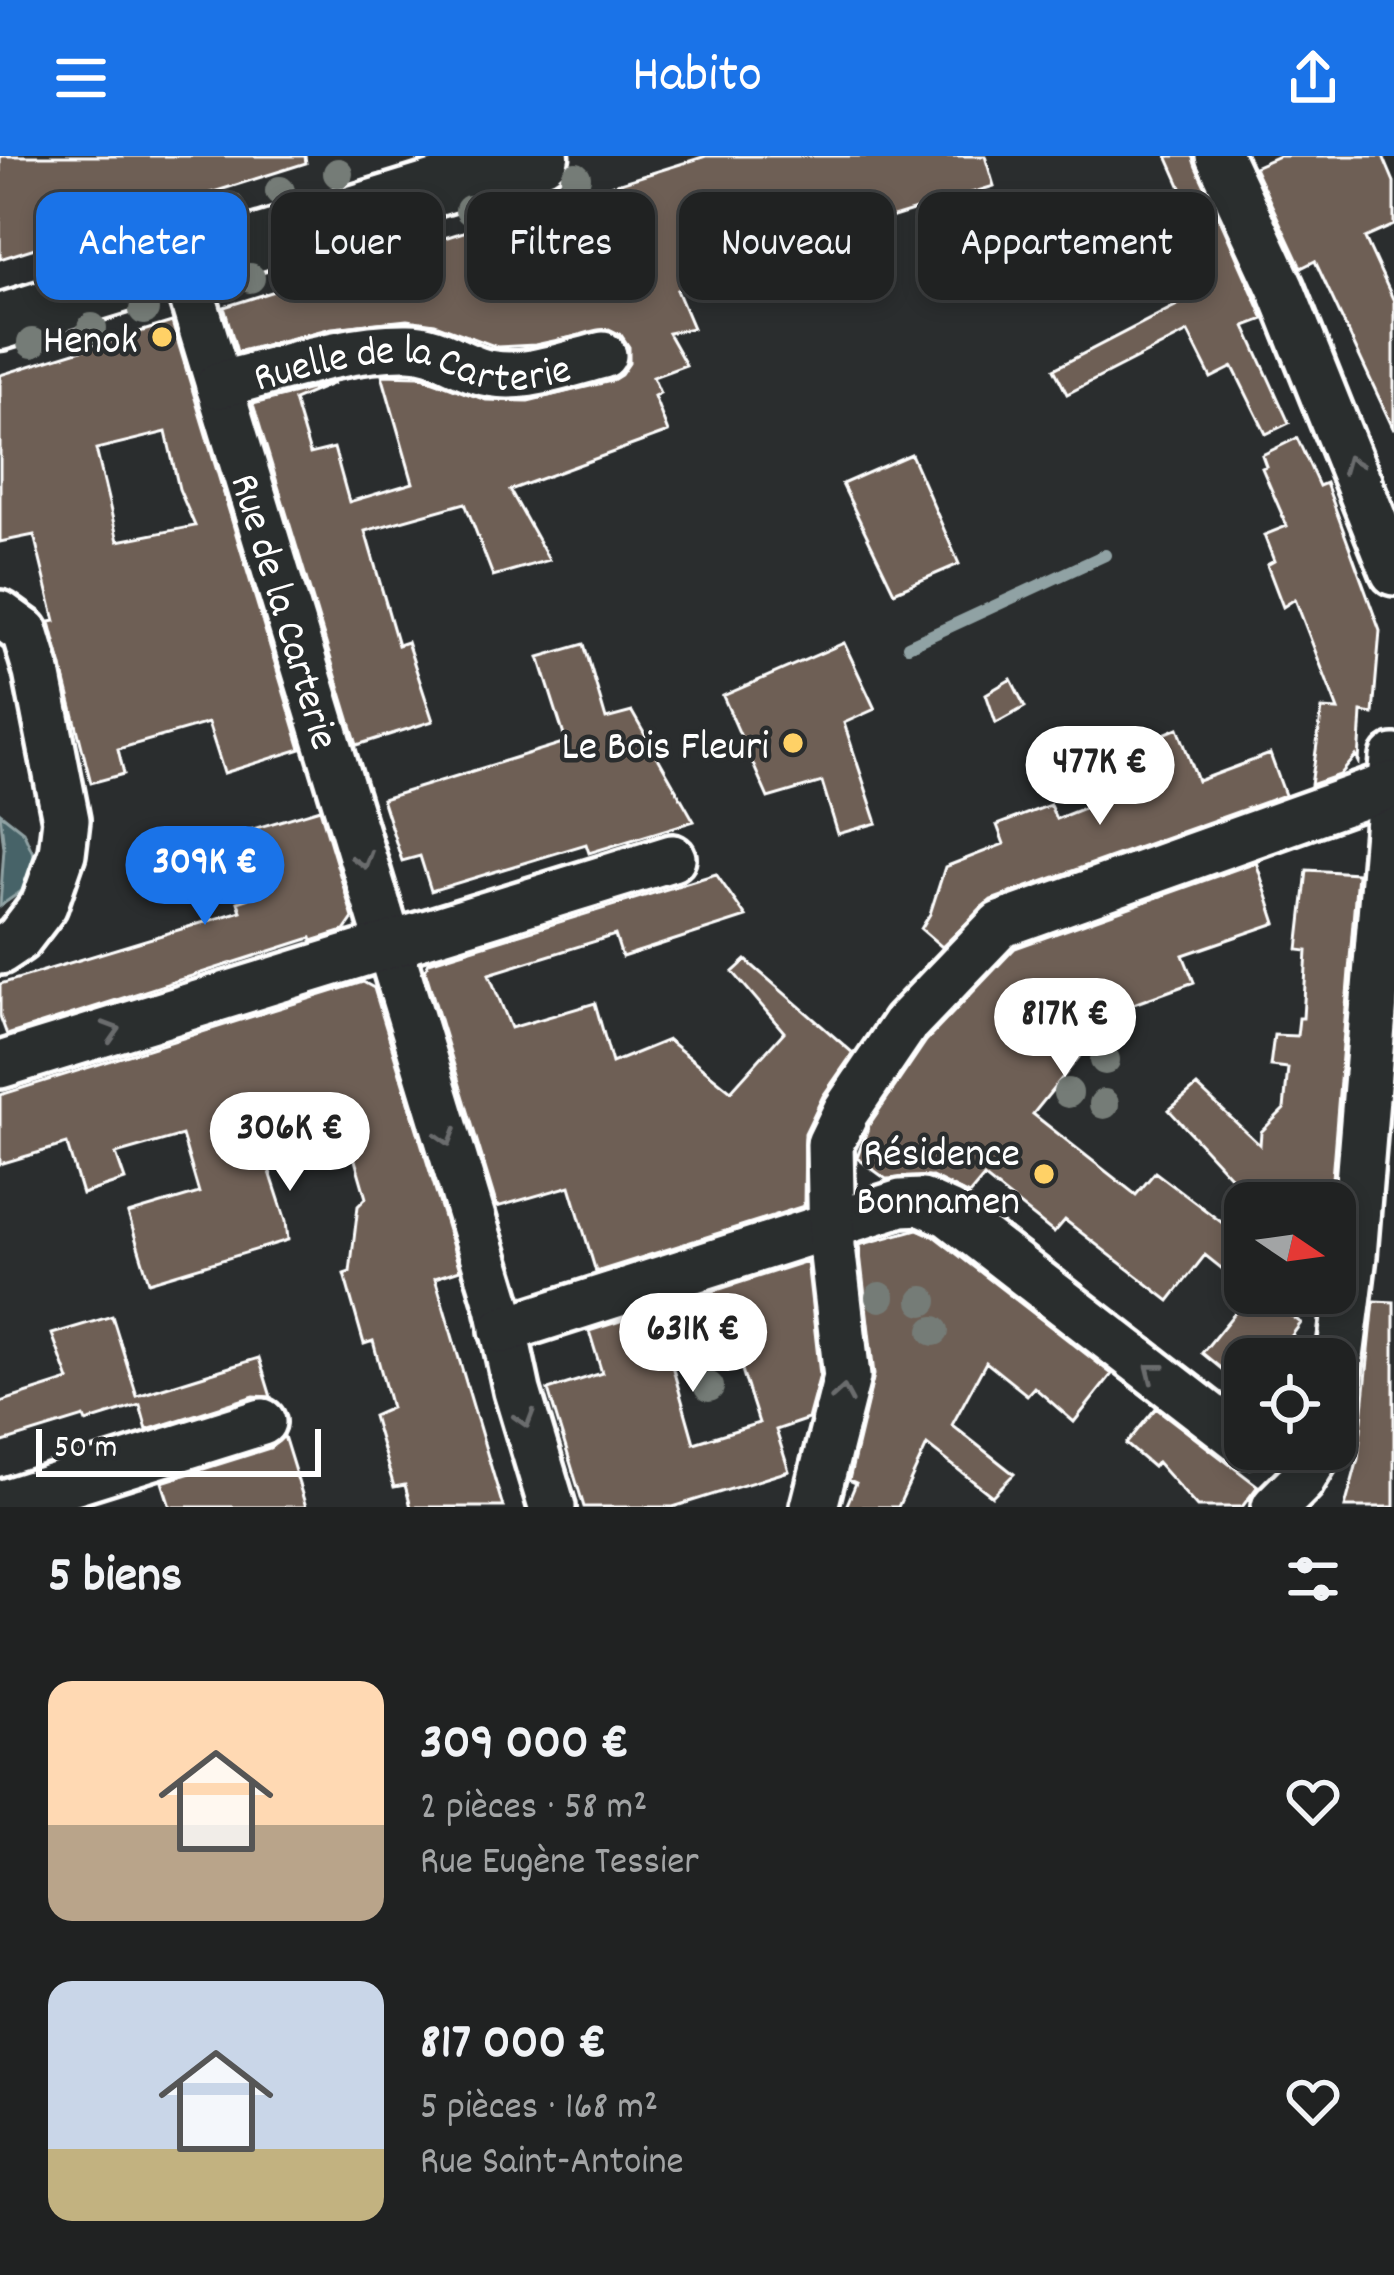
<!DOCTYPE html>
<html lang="fr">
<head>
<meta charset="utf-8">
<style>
  body { margin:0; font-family:Dekko,sans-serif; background:#282a2a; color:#f1f3f6; height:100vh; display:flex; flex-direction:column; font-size:45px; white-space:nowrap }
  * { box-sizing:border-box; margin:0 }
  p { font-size:39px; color:#a2a4a5 }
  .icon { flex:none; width:66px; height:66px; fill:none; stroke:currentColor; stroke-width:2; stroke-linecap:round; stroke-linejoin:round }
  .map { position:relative; height:1351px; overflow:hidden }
  .drawer { display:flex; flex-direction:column; background:#202222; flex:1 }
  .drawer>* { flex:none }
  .hud { position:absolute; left:36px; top:36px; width:1323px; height:108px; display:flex; gap:24px }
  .needle { width:78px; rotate:103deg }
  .tools { position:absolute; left:1224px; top:1026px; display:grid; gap:24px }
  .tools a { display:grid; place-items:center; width:132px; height:132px; border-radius:24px; background:#202222; box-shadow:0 6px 18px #0003,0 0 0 3px #3d3f40; font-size:60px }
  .scale { position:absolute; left:36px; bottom:30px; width:285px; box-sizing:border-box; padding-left:12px; border:6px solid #fff; border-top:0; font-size:33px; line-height:42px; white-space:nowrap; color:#fff; -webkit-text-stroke:9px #2a2d2e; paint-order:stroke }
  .price { position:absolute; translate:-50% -102px; padding:0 27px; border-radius:42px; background:#fff; color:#222; font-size:39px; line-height:78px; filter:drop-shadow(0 3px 6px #0008) }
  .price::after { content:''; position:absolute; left:50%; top:72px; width:36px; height:27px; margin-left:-18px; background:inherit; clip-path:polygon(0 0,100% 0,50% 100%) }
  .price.on { background:#1a73e8; color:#fff }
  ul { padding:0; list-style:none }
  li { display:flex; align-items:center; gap:36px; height:300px; padding:0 48px }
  li span { display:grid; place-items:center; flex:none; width:336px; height:240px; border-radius:24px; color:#555 }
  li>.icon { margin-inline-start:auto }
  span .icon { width:144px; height:144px; fill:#fffc; stroke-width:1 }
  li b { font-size:51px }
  h2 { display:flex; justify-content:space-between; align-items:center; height:144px; padding:0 48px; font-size:51px }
  .pill { padding:0 42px; border-radius:24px; background:#202222; box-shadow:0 6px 18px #0003,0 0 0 3px #3d3f40; font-size:42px; line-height:108px }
  .pill.on { background:#1a73e8; color:#fff }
  header { display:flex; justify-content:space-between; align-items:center; height:156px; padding:0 48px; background:#1a73e8; color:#fff; font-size:54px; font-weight:600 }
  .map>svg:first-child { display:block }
  .water { fill:#466467; stroke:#90a2a4; stroke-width:3 }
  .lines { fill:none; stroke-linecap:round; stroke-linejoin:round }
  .stream { stroke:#90a2a4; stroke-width:12 }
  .building { fill:#6e5f55; stroke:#fff; stroke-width:3; fill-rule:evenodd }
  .minor-casing { stroke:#fff; stroke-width:54 }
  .major-casing { stroke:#fff; stroke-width:63 }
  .minor { stroke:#2a2d2e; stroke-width:45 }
  .major { stroke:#2a2d2e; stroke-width:54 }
  .tree { fill:#757c77 }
  .oneway { stroke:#6a6c6d }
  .poi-dot { fill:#ffd166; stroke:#2a2d2e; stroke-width:4.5 }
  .labels { text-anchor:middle; stroke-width:9; stroke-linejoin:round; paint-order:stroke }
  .poi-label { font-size:42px; fill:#fff; stroke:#2a2d2e; text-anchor:end }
  .street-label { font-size:42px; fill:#fff; stroke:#2a2d2e }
</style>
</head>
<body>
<header><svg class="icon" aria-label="menu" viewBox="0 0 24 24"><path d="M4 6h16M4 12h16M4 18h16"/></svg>Habito<svg class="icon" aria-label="share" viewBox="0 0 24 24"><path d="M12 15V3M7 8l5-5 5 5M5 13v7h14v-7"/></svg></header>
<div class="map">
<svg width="1394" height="1351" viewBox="0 0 1394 1351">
  <rect width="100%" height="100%" fill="#2a2d2e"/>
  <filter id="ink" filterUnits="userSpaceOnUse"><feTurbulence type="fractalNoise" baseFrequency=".00833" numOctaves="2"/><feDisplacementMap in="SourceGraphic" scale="24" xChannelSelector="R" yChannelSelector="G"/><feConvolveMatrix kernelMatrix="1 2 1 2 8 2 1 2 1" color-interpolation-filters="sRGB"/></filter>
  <g filter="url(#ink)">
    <path class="water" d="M0,657L23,675L36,704L26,732L0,750L4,692Z"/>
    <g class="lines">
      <path class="stream" d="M908,490L1105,399"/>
    </g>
    <path class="building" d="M0,0H305L306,7L0,103Z
      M706,0H985L994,30L825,82L827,87L677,134L693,172L668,177L686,209L653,221L660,237L654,240L668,276L510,334L549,404L493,420L465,347L365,375L398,489L407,486L433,565L357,589L253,248L334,227L294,244L310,298L334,292L349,346L413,327L382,219L420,220L486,244L528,245L611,225L621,219L629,207V191L621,179L609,173L535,189L497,191L435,168L407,164L332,172L237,196L224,151Z
      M1167,0H1192L1264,163L1245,170L1289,267L1266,278L1233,211L1211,222L1188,176L1067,238L1054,213L1202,136L1193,116L1214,106Z
      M1279,0H1383L1394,26V69L1365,82L1394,145V274L1315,105L1301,112L1254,11Z
      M172,166L301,593L224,617L208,567L118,593L124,618L91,627L50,466L55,465L34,379L0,386V219ZM166,276L179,333L195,370L118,385L96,293Z
      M1297,282L1319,330L1326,327L1380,475L1373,558L1362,556L1359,606L1356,600L1340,619L1311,629L1322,553L1338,554L1295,443L1283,451L1267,409L1274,405L1264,379L1287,370L1262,312L1266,310L1262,299Z
      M911,298L959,408L894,436L842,328Z
      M844,487L875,553L844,567L877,667L838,678L822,626L768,642L723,540Z
      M584,488L606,563L632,556L694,665L589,697L586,688L431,735L420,700L402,705L382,643L566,586L539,501Z
      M1011,523L1025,551L996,567L986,538Z
      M1178,572L1198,625L1270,598L1285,639L991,744L942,791L921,773L930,758L945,711L1004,688L997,669L1050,649L1056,663L1112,641L1107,630L1128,622L1119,597Z
      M320,653L353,762L344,775L312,785L311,782L7,879L0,860V828L241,755L238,746L247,743L226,681Z
      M1256,706L1276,767L1183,799L1194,826L1084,866L1096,880L1033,958L1136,1039L1155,1016L1245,1084V1131L1205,1099L1169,1145L1065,1064L1054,1077L984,1021L969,1039L932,1021L886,1023L857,1002L869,969L926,885L1015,792Z
      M1307,714L1357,717L1330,1047H1255L1169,954L1197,930L1260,989L1261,976L1284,953L1288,912L1270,910L1274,879L1297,880L1299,862H1303L1307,795L1298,794Z
      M716,718L746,761L622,801L615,779L489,818L511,872L595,847L612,907L668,884L731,935L784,876L733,816L746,804L853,897L823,940L805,977L804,1050L596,1116L570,1030L497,1051L425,814L429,806Z
      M363,826L374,832L460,1114L435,1122L503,1351H411L405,1329L394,1331L373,1260L391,1252L373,1185L364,1188L344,1118L350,1116L358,1050L366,1042L351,990L344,992L333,956L258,979L286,1065L288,1084L149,1126L128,1058L199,1037L182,979L116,998L125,1024L82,1038L67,988L0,1008V939Z
      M917,1073L935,1081L1112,1218L1074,1266L1034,1231L1027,1239L986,1206L952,1269L1014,1318L992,1340L927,1289L898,1351H846L856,1327L849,1324L874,1219L859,1089Z
      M807,1105L820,1219L808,1263L776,1274L789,1315L673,1351H584L548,1234L602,1217L589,1175ZM733,1186L759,1267L694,1287L671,1206Z
      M1251,1137H1262L1301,1167L1290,1182L1313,1200V1203H1245V1232L1202,1197Z
      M1374,1145L1394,1146V1351H1345L1358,1303Z
      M112,1160L137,1240L259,1202L271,1241L254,1240L147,1274L140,1249L86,1266L84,1261L0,1287V1246L69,1224L52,1178Z
      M1156,1252L1258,1330L1242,1351H1197L1157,1306L1153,1311L1126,1288Z
      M284,1280L306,1351H170L162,1326L270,1292Z"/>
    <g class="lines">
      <g class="minor-casing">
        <g id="minor">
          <path d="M1219,0L1281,133L1394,416"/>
          <path id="s1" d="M183,110L499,1151L517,1235L552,1351"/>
          <path id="s2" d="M219,229C279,214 345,190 408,191C435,191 453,206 477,214C517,228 564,209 603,199"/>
          <path d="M0,458L25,476L37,516L66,664L62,697L44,749L18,783L0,795"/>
          <path d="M0,909L672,702"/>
          <path d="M503,1174L901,1047L922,1046L949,1058L1245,1287"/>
          <path d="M1335,1240L1353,1100L1394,602"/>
          <path d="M0,1348L262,1266"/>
          <path d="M814,1351L847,1221L832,1090L830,988L846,955L905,868L1000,769L1392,629"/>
          <path d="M1275,1351L1301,1325L1320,1293"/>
        </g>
      </g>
      <g class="major-casing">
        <path id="major" d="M0,166L541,0"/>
      </g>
      <use href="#minor" class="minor"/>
      <use href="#major" class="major"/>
    </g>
    <g class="tree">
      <circle cx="338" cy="17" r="15"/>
      <circle cx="576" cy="21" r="15"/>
      <circle cx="280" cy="35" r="15"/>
      <circle cx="230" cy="51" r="15"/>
      <circle cx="470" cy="54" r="15"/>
      <circle cx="173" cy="69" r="15"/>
      <circle cx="408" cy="73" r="15"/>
      <circle cx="117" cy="86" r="15"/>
      <circle cx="354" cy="90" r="15"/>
      <circle cx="67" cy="102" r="15"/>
      <circle cx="250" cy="122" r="15"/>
      <circle cx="144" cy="154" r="15"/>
      <circle cx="92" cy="172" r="15"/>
      <circle cx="32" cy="187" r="15"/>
      <circle cx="1105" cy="904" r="15"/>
      <circle cx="1068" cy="937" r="15"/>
      <circle cx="1104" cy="948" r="15"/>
      <circle cx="880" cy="1141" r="15"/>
      <circle cx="923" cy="1145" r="15"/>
      <circle cx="934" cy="1175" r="15"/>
      <circle cx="709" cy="1231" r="15"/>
    </g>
    <defs><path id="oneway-chevron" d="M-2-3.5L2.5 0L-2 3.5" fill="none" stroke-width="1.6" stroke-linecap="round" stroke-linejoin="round" transform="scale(3)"/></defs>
    <g class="oneway">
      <use href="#oneway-chevron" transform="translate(1351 308) rotate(-112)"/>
      <use href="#oneway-chevron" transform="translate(363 704) rotate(73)"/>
      <use href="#oneway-chevron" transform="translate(112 875) rotate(-17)"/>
      <use href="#oneway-chevron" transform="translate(447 981) rotate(73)"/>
      <use href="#oneway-chevron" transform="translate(1153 1215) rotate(-142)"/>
      <use href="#oneway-chevron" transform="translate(843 1238) rotate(-80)"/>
      <use href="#oneway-chevron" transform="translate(525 1263) rotate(73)"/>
    </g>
  </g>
  <g class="poi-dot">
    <circle cx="162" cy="181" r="12"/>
    <circle cx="793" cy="587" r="12"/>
    <circle cx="1044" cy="1018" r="12"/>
  </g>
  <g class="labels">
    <g class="poi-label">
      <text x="138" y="196">Henok</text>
      <text x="769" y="602">Le Bois Fleuri</text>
      <text x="1020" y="1009">Résidence<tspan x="1020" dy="48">Bonnamen</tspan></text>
    </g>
    <g class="street-label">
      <text dy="15" stroke="none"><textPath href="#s2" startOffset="198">Ruelle de la Carterie</textPath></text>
      <text dy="15" stroke="none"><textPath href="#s1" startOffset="360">Rue de la Carterie</textPath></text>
    </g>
  </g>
</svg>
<div class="tools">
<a><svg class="needle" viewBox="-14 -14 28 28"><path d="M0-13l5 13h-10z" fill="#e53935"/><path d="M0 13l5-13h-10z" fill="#a2a4a5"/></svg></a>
<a><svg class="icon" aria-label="locate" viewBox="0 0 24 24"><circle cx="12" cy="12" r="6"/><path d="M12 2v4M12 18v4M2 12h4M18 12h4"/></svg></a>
</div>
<div class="scale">50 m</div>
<b class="price" style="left:1100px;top:672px">477K €</b>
<b class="price on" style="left:205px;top:772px">309K €</b>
<b class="price" style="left:1065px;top:924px">817K €</b>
<b class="price" style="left:290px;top:1038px">306K €</b>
<b class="price" style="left:693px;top:1239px">631K €</b>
<div class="hud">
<a class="pill on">Acheter</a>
<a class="pill">Louer</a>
<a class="pill">Filtres</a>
<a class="pill">Nouveau</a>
<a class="pill">Appartement</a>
</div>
</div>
<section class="drawer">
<h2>5 biens<svg class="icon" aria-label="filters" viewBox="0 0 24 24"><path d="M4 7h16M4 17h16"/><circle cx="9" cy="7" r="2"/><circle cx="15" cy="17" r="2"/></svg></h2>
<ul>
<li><span style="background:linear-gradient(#ffd9b3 60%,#b9a48a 0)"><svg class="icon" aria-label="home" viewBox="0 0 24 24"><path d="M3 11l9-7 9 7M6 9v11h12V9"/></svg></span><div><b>309 000 €</b><p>2 pièces · 58 m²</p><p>Rue Eugène Tessier</p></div><svg class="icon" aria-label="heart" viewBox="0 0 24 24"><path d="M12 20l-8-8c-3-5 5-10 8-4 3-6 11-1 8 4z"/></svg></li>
<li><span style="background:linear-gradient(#c9d6e8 70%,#c2b280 0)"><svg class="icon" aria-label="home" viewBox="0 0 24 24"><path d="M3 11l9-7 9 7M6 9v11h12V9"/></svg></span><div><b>817 000 €</b><p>5 pièces · 168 m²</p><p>Rue Saint-Antoine</p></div><svg class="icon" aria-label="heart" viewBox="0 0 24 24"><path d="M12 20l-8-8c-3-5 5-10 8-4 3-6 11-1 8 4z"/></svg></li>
</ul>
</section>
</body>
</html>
